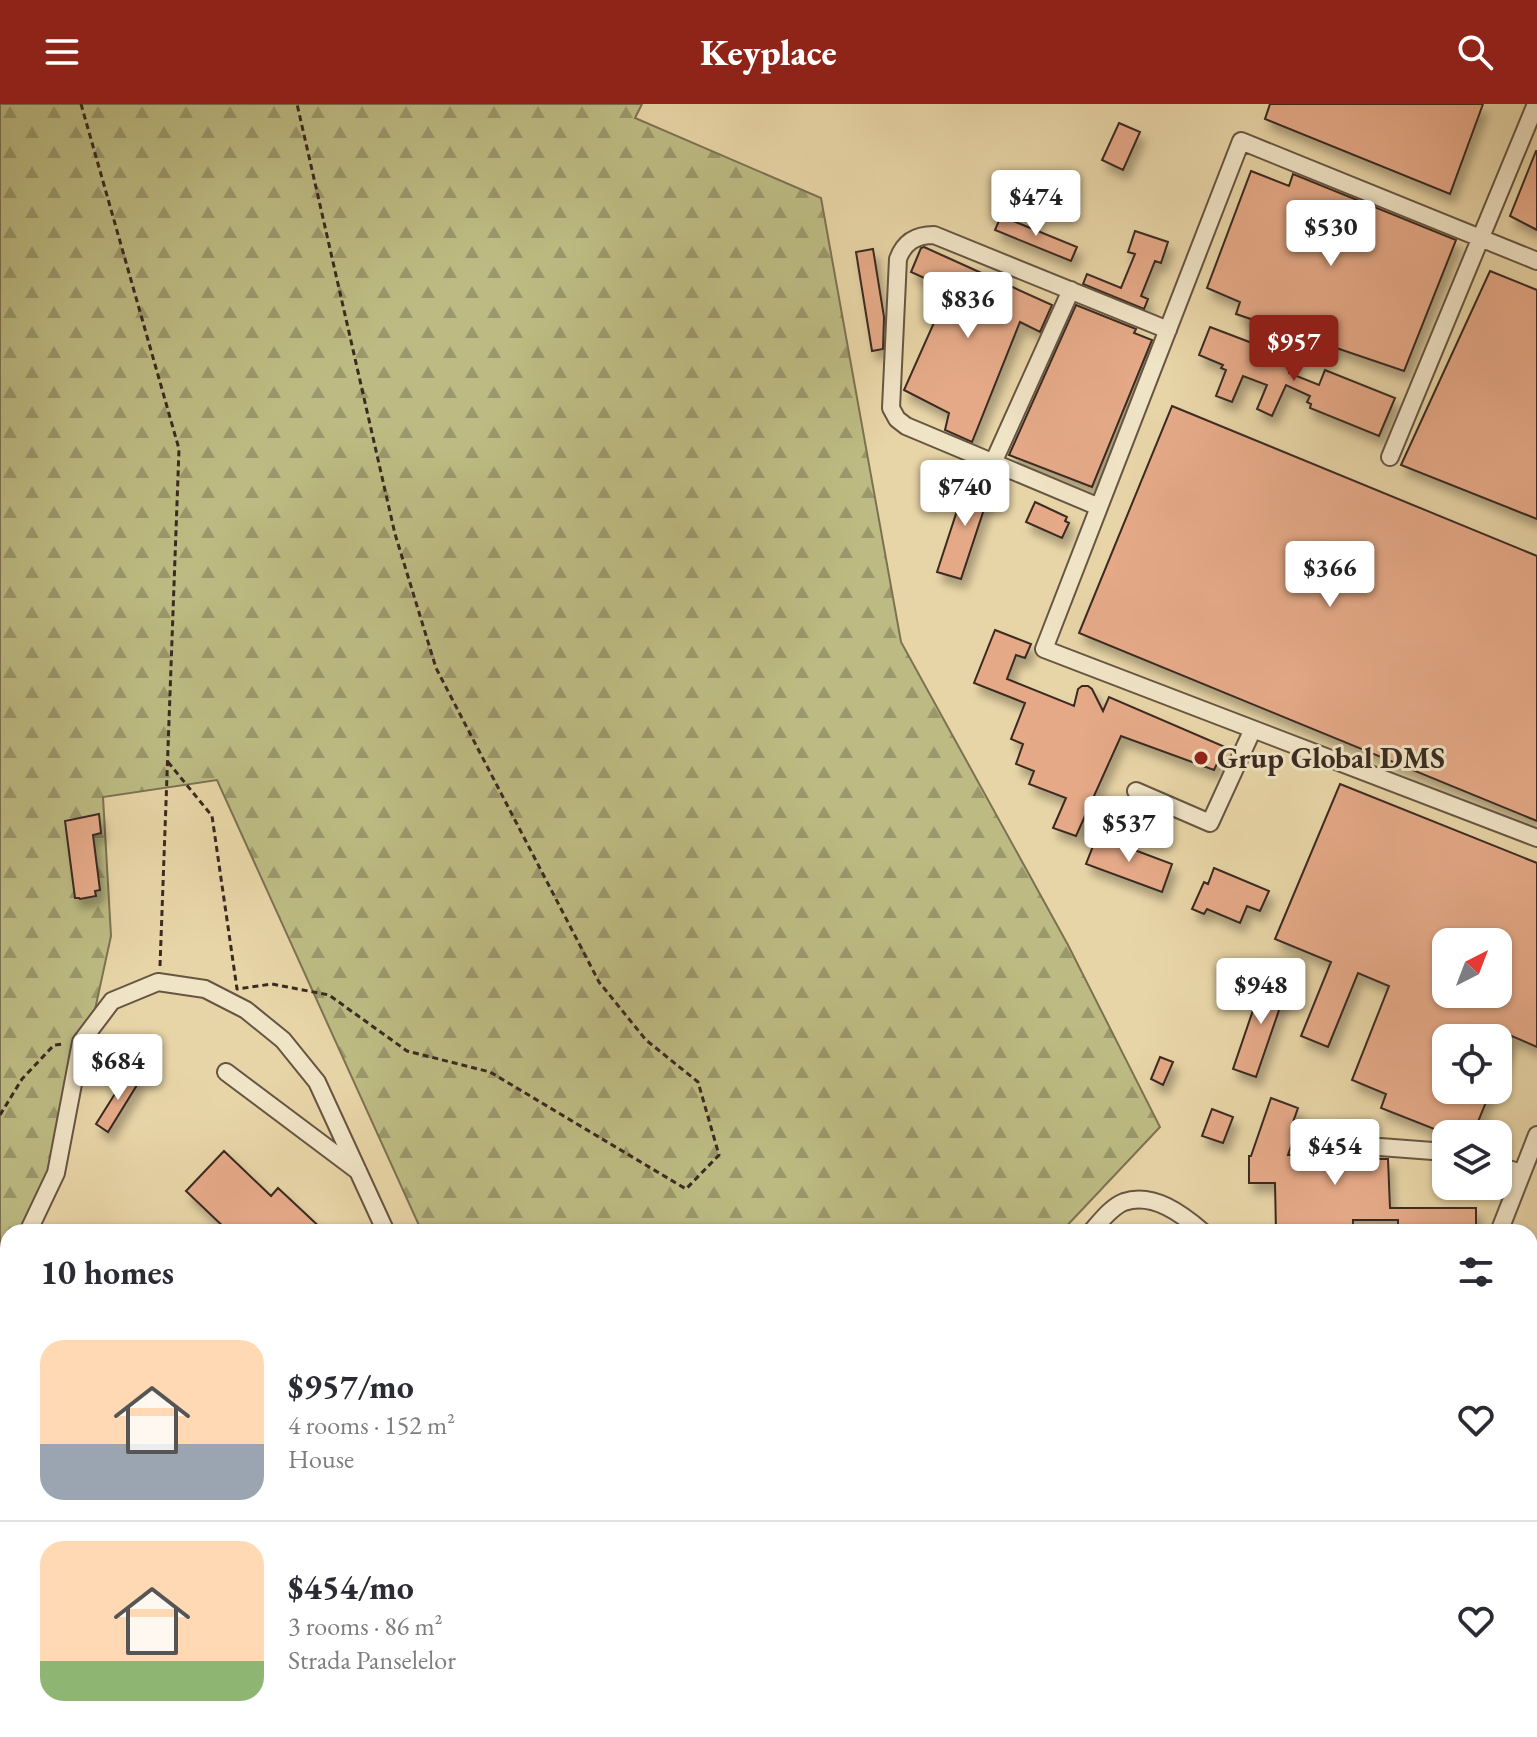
<!DOCTYPE html>
<html lang="en">
<head>
<meta charset="utf-8">
<style>
  body { margin:0; font-family:"EB Garamond",serif; background:#f2f2f3; color:#2b2b33; height:100vh; display:flex; flex-direction:column; font-size:30px; white-space:nowrap }
  * { box-sizing:border-box; margin:0 }
  p { font-size:26px; color:#7c7c81 }
  .icon { flex:none; width:44px; height:44px; fill:none; stroke:currentColor; stroke-width:2; stroke-linecap:round; stroke-linejoin:round }
  .map { position:relative; flex:1; overflow:hidden }
  .side { position:absolute; left:0px; top:1120px; width:1538px; height:514px; display:flex; flex-direction:column; background:#fff; border-radius:24px 24px 0 0; box-shadow:0 2px 6px #0004 }
  .side>* { flex:none }
  .needle { width:52px; rotate:42deg }
  .buttons { position:absolute; left:1432px; top:824px; display:grid; gap:16px }
  .buttons a { display:grid; place-items:center; width:80px; height:80px; border-radius:16px; background:#fff; box-shadow:0 2px 6px #0004; font-size:40px }
  .price { position:absolute; translate:-50% -68px; padding:0 18px; border-radius:8px; background:#fff; color:#222; font-size:26px; line-height:52px; filter:drop-shadow(0 2px 4px #0008) }
  .price::after { content:''; position:absolute; left:50%; top:48px; width:24px; height:18px; margin-left:-12px; background:inherit; clip-path:polygon(0 0,100% 0,50% 100%) }
  .price.current { background:#8f2418; color:#fff }
  ul { padding:0; list-style:none }
  li { display:flex; align-items:center; gap:24px; height:200px; padding:0 40px }
  li+li { border-top:2px solid #e1e1e2 }
  li span { display:grid; place-items:center; flex:none; width:224px; height:160px; border-radius:24px; color:#555 }
  li>.icon { margin-inline-start:auto }
  span .icon { width:96px; height:96px; fill:#fffc; stroke-width:1 }
  li b { font-size:34px }
  h2 { display:flex; justify-content:space-between; align-items:center; height:96px; padding:0 40px; font-size:34px }
  header { display:flex; justify-content:space-between; align-items:center; height:104px; padding:0 40px; background:#8f2418; color:#fff; font-size:36px; font-weight:800 }
  .map>svg:first-child { display:block }
  .forest { fill:url(#forest-firs); stroke:#7c7252; stroke-width:2 }
  .building { fill:#e5a987; stroke:#3a2a21; stroke-width:2; fill-rule:evenodd; filter:url(#shadow) }
  .lines { fill:none; stroke-linecap:round; stroke-linejoin:round }
  .minor-casing { stroke:#665542; stroke-width:20 }
  .path { stroke:#3a2a21; stroke-width:3; stroke-dasharray:6 4; stroke-linecap:butt }
  .minor { stroke:#f0e4c6; stroke-width:16 }
  .poi-dot { fill:#8f2418; stroke:#f0e4c6; stroke-width:3 }
  .labels { text-anchor:middle; stroke-width:6; stroke-linejoin:round; paint-order:stroke }
  .poi-label { font-size:30px; font-weight:bold; fill:#3a2a21; stroke:#f0e4c6; text-anchor:start }
</style>
</head>
<body>
<header><svg class="icon" aria-label="menu" viewBox="0 0 24 24"><path d="M4 6h16M4 12h16M4 18h16"/></svg>Keyplace<svg class="icon" aria-label="search" viewBox="0 0 24 24"><circle cx="10" cy="10" r="6"/><path d="M15 15l6 6"/></svg></header>
<div class="map">
<svg width="1537" height="1633" viewBox="0 0 1537 1633">
  <defs>
    <pattern id="forest-firs" width="22" height="20" patternUnits="userSpaceOnUse" patternTransform="scale(2)"><rect width="22" height="20" fill="#bdbb83"/><path d="M5 1l3.5 6h-7zM16 11l3.5 6h-7z" fill="#9b986b"/></pattern>
    <filter id="shadow"><feDropShadow dx="5" dy="9" stdDeviation="4" flood-color="#0004"/></filter>
  </defs>
  <rect width="100%" height="100%" fill="#e8d5a7"/>
  <filter id="stains"><feTurbulence type="fractalNoise" baseFrequency=".0025" numOctaves="4"/><feColorMatrix values="0 0 0 0 .2 0 0 0 0 .09 0 0 0 0 .02 0 0 0 .5 -.17"/></filter>
  <radialGradient id="worn" r=".72"><stop offset=".6" stop-color="#630" stop-opacity="0"/><stop offset="1" stop-color="#630" stop-opacity=".3"/></radialGradient>
  <path class="forest" d="M0,0H642L635,14L821,94L901,538L1068,841L1160,1023L1061,1128H422L217,676L103,693L111,832L91,924L31,1128H8V1175L0,1192Z
    M0,1305L8,1309V1626H261L264,1633H0Z"/>
  <path class="building" d="M1270,0H1483L1450,90L1265,15Z
    M1119,19L1140,28L1123,66L1102,56Z
    M1536,47H1537V126L1510,112Z
    M1251,67L1289,82L1293,70L1456,136L1404,267L1236,210L1240,198L1207,184Z
    M1001,112L1077,143L1071,157L995,126Z
    M1135,127L1168,138L1161,159L1155,157L1141,192L1148,195L1144,205L1083,180L1087,170L1121,184L1135,150L1128,148Z
    M924,143L1052,201L1040,228L1020,218L972,338L945,326L949,309L904,286L949,185L911,168L921,144Z
    M873,145L884,213L883,245L872,247L856,148Z
    M1490,167L1537,186V415L1401,361Z
    M1076,201L1136,225L1134,229L1152,236L1092,383L1009,351Z
    M1210,223L1294,255L1289,269L1319,281L1325,266L1395,294L1379,332L1310,304L1311,300L1307,298L1310,292L1286,281L1272,312L1257,305L1267,281L1243,272L1232,298L1216,292L1226,266L1221,264L1223,261L1199,251Z
    M1172,302L1537,452V717L1079,529Z
    M968,373L992,381L961,475L937,468Z
    M1035,398L1067,413L1065,417L1069,419L1062,434L1026,418Z
    M995,526L1031,540L1025,554L1016,551L1007,575L1074,602L1078,585L1082,582H1088L1092,585L1103,607L1109,593L1225,643L1214,666L1121,632L1076,732L1053,724L1066,694L1029,680L1034,667L1016,660L1023,640L1011,635L1025,599L974,579Z
    M1340,680L1537,759V943L1512,932L1499,965L1498,934H1446V986H1491L1473,1030H1447L1381,1004L1386,990L1352,976L1389,882L1358,869L1328,943L1301,932L1331,858L1275,835ZM1446,838H1498V890H1446Z
    M99,710L101,729L93,731L100,786L95,787L96,792L80,795L79,794H75L65,717Z
    M1097,732L1172,760L1162,788L1086,760Z
    M1214,764L1269,787L1260,807L1247,802L1240,819L1207,805L1204,810L1192,805L1204,778L1208,780Z
    M1265,871L1288,880L1256,973L1233,965Z
    M1160,953L1173,958L1163,981L1151,975Z
    M128,969L140,976L108,1028L96,1020Z
    M1271,994L1298,1004L1293,1018L1299,1019L1288,1051H1299L1306,1054L1388,1055L1390,1104H1476V1128H1398V1116H1353V1128H1276L1275,1079H1249V1052H1251Z
    M1212,1005L1233,1013L1223,1039L1202,1032Z
    M224,1047L271,1092L278,1084L325,1128H229L186,1087Z"/>
  <g class="lines">
    <g class="minor-casing">
      <path id="minor" d="M1537,157L1241,37L1044,545L1537,734
        M1390,353L1536,0
        M993,359L1071,186
        M1099,403L906,322L897,315L891,304L898,155C904,138 916,131 934,131L1168,226
        M1136,687L1210,719L1253,625
        M226,968L358,1067
        M1306,1043H1380L1446,1048
        M1498,1062L1522,1069
        M28,1128L56,1069L81,938L112,897L158,878L205,885L246,906L283,936L317,978L386,1128
        M1091,1128C1100,1118 1111,1103 1124,1098C1153,1088 1182,1110 1203,1128
        M1499,1128L1537,1031
        M1530,1165H1537
        M5,1177L8,1171
        M1530,1220H1537
        M0,1257L8,1262
        M1530,1547H1537
        M396,1626L398,1633
        M828,1626L829,1633
        M1179,1633V1626"/>
    </g>
    <path class="path" d="M81,0L179,345L160,862
      M168,658L212,712L237,885L272,880L329,891L407,947L490,968L686,1085L719,1051L698,978L646,936L599,878L436,564L395,430L297,0
      M0,1011L22,975L54,941L65,940
      M0,1389L8,1394
      M129,1626L130,1633
      M521,1626L528,1633
      M776,1626V1633
      M603,1633L609,1626"/>
    <use href="#minor" class="minor"/>
  </g>
  <circle class="poi-dot" cx="1201" cy="654" r="8"/>
  <g class="labels">
    <g class="poi-label">
      <text x="1217" y="664">Grup Global DMS</text>
    </g>
  </g>
  <rect width="100%" height="100%" filter="url(#stains)"/>
  <rect width="100%" height="100%" fill="url(#worn)"/>
</svg>
<div class="buttons">
<a><svg class="needle" viewBox="-14 -14 28 28"><path d="M0-13l5 13h-10z" fill="#e53935"/><path d="M0 13l5-13h-10z" fill="#7c7c81"/></svg></a>
<a><svg class="icon" aria-label="locate" viewBox="0 0 24 24"><circle cx="12" cy="12" r="6"/><path d="M12 2v4M12 18v4M2 12h4M18 12h4"/></svg></a>
<a><svg class="icon" aria-label="layers" viewBox="0 0 24 24"><path d="M12 4l9 5-9 5-9-5zM3 14l9 5 9-5"/></svg></a>
</div>
<b class="price" style="left:1036px;top:134px">$474</b>
<b class="price" style="left:1331px;top:164px">$530</b>
<b class="price" style="left:968px;top:236px">$836</b>
<b class="price current" style="left:1294px;top:279px">$957</b>
<b class="price" style="left:965px;top:424px">$740</b>
<b class="price" style="left:1330px;top:505px">$366</b>
<b class="price" style="left:1129px;top:760px">$537</b>
<b class="price" style="left:1261px;top:922px">$948</b>
<b class="price" style="left:118px;top:998px">$684</b>
<b class="price" style="left:1335px;top:1083px">$454</b>
<section class="side">
<h2>10 homes<svg class="icon" aria-label="filters" viewBox="0 0 24 24"><path d="M4 7h16M4 17h16"/><circle cx="9" cy="7" r="2"/><circle cx="15" cy="17" r="2"/></svg></h2>
<ul>
<li><span style="background:linear-gradient(#ffd9b3 65%,#9aa5b1 0)"><svg class="icon" aria-label="home" viewBox="0 0 24 24"><path d="M3 11l9-7 9 7M6 9v11h12V9"/></svg></span><div><b>$957/mo</b><p>4 rooms · 152 m²</p><p>House</p></div><svg class="icon" aria-label="heart" viewBox="0 0 24 24"><path d="M12 20l-8-8c-3-5 5-10 8-4 3-6 11-1 8 4z"/></svg></li>
<li><span style="background:linear-gradient(#ffd9b3 75%,#8fb573 0)"><svg class="icon" aria-label="home" viewBox="0 0 24 24"><path d="M3 11l9-7 9 7M6 9v11h12V9"/></svg></span><div><b>$454/mo</b><p>3 rooms · 86 m²</p><p>Strada Panselelor</p></div><svg class="icon" aria-label="heart" viewBox="0 0 24 24"><path d="M12 20l-8-8c-3-5 5-10 8-4 3-6 11-1 8 4z"/></svg></li>
</ul>
</section>
</div>
</body>
</html>
